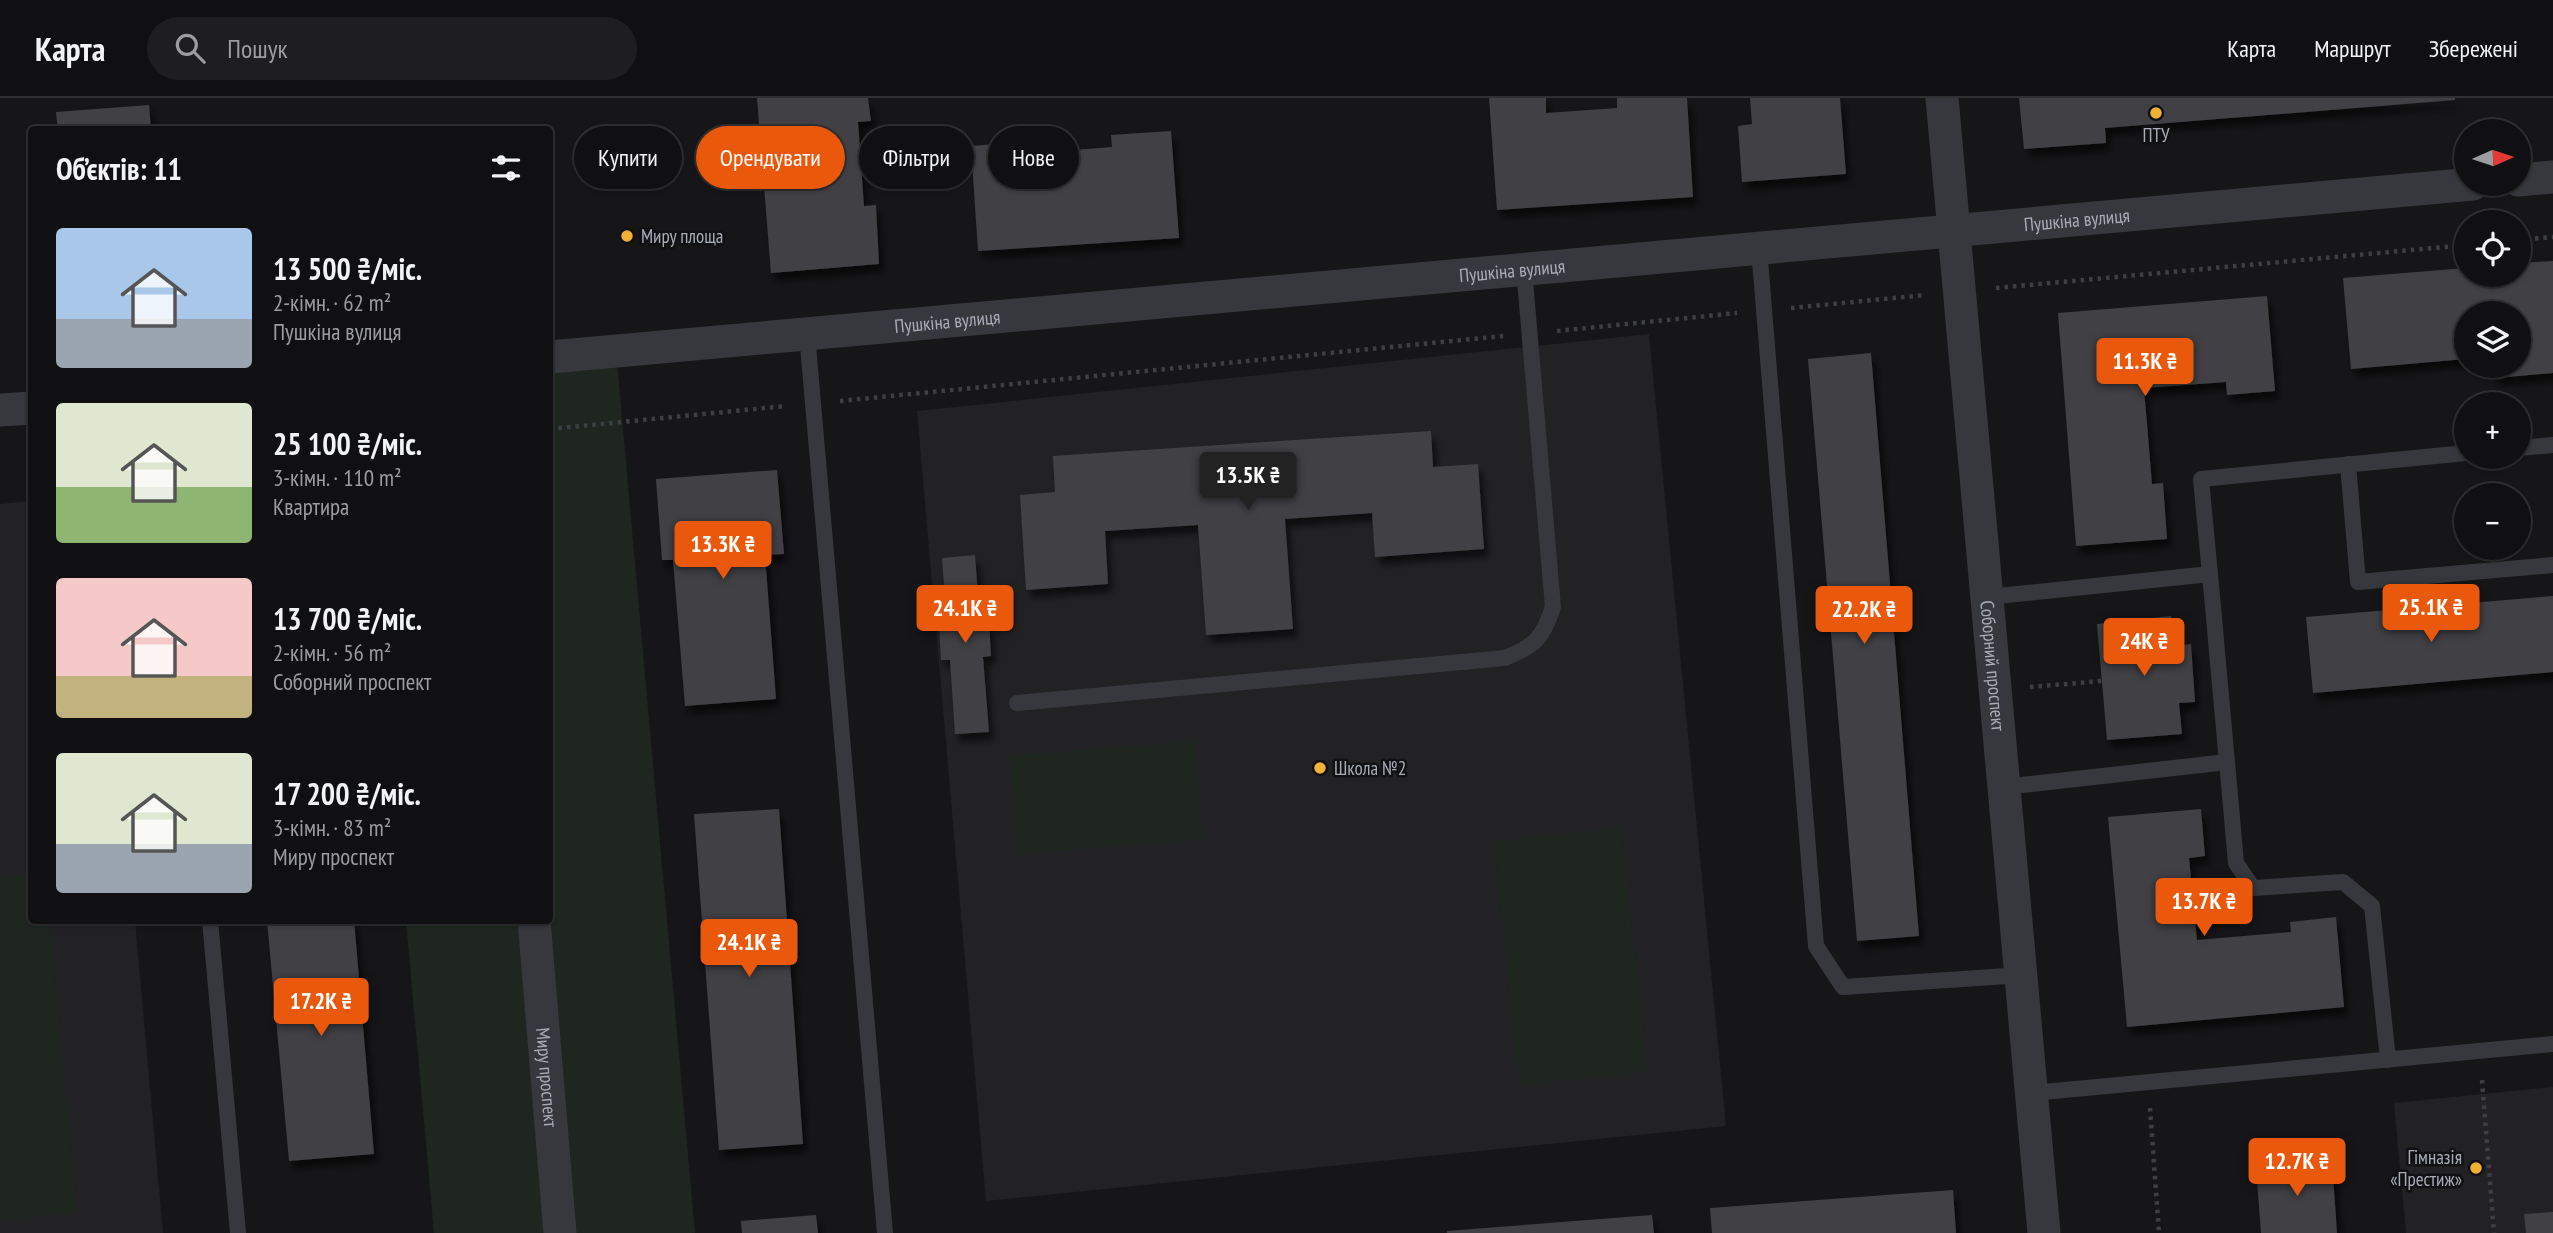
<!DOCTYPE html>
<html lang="uk">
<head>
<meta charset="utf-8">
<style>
  body { margin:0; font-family:"PT Sans Narrow",sans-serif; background:#1e1e20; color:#f1f3f6; height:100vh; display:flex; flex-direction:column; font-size:26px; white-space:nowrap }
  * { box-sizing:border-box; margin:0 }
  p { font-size:23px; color:#9c9d9f }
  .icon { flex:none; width:38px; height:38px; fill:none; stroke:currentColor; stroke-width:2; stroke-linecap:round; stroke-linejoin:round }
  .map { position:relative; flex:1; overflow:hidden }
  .details { position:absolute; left:28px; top:28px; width:525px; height:798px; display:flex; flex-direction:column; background:#101012; border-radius:7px; box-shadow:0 2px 5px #0004,0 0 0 2px #303032 }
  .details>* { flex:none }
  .hud { position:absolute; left:574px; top:28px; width:665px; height:63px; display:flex; gap:14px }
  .needle { width:46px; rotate:87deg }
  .fabs { position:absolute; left:2454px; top:21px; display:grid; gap:14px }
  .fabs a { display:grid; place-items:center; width:77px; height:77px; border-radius:50%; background:#101012; box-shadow:0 2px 5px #0004,0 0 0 2px #303032; font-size:35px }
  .price { position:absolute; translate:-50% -60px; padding:0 16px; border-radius:7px; background:#ea580c; color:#fff; font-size:23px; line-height:46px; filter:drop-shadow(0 2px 4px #0008) }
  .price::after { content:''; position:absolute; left:50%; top:42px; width:21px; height:16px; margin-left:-10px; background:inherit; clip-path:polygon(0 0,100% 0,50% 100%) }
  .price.on { background:#222; color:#fff }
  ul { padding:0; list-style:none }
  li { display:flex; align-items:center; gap:21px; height:175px; padding:0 28px }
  li span { display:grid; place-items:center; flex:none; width:196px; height:140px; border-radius:7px; color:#555 }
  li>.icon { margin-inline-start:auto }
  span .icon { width:84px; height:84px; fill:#fffc; stroke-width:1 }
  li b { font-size:30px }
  h2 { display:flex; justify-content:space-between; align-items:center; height:84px; padding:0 28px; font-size:30px }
  .chip { padding:0 24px; border-radius:32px; background:#101012; box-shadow:0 2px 5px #0004,0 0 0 2px #303032; font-size:24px; line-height:63px }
  .chip.on { background:#ea580c; color:#fff }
  header { display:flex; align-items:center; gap:42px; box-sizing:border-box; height:98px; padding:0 35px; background:#101012; border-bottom:2px solid #303032 }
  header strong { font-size:33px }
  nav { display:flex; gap:38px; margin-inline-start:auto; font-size:24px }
  .search { width:490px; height:63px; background:#1e1e20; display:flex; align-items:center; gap:18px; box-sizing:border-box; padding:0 24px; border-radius:38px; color:#9c9d9f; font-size:26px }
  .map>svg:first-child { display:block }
  .built { fill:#222225 }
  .green { fill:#1e261f }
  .building { fill:#404145; filter:url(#shadow) }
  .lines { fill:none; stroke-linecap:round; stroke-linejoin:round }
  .path { stroke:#3d3f44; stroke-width:4.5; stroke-dasharray:3.5 5; stroke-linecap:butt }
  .lane { stroke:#37383d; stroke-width:16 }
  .street { stroke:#37383d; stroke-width:33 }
  .poi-dot { fill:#f2b134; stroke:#111113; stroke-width:2.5 }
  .labels { text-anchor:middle; stroke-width:5; stroke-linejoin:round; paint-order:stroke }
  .poi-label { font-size:19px; fill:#a8adb8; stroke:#111113; text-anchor:start }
  .street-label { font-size:19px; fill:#a8adb8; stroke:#111113 }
</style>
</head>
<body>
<header>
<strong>Карта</strong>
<div class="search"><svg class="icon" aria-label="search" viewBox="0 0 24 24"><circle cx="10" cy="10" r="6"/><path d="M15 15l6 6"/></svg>Пошук</div>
<nav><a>Карта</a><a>Маршрут</a><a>Збережені</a></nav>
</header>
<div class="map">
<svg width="2553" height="1135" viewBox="0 0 2553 1135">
  <defs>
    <filter id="shadow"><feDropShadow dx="4.5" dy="8" stdDeviation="3.5" flood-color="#0009"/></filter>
  </defs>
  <rect width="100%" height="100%" fill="#161618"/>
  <path class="built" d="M1649,236L1726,1028L986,1103L917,313Z
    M31,403L32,822L135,823L163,1135H0V406Z
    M2553,989V1135H2406L2394,1005Z"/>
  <path class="green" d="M616,253L695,1135H434L406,823L550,822V259Z
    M1195,643L1203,741L1018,756L1010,658Z
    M1621,730L1647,974L1520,987L1494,743Z
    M31,777L32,822L49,823L77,1115L0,1122V780Z"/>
  <path class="building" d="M757,0H868L871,23L858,24L864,108L876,107L879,166L771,175Z
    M1489,0H1546V15L1617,10V0H1687L1693,99L1497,112Z
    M1750,0H1840L1846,76L1742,84L1738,28L1752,26Z
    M2019,0H2455V2L2105,30L2106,45L2024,51Z
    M149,7L151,32H58L56,14Z
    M1171,33L1179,140L978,153L971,48L1022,44L1023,56L1112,49L1111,37Z
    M2553,163V275L2495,280L2494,268H2518V215H2466V261L2351,271L2343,180L2466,170V177H2518V165Z
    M2267,198L2275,293L2227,297L2226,284L2144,290L2152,386L2163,385L2167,441L2076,448L2058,215Z
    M1871,255L1919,838L1857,843L1808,261Z
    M1431,333L1433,369L1478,366L1484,451L1375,459L1372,415L1285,421L1293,531L1206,537L1198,427L1105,433L1108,486L1026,492L1020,397L1055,394L1053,358Z
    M777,372L784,456L765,457L776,601L685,608L673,462H662L656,381Z
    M975,457L980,524L989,523L991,558L983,559L989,634L955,636L950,562H941L939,527L947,526L942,460Z
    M2553,498V574L2313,595L2306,519Z
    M2171,518L2174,548L2191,546L2195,604L2179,605L2182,636L2107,642L2097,526Z
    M779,711L803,1046L719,1052L694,716Z
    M2201,711L2205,758L2189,760L2197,842L2291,834L2290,824L2336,819L2344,909L2127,929L2108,719Z
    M267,822H354L374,1056L289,1063Z
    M2332,1063L2337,1135H2261L2256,1069Z
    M1953,1092L1956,1135H1712L1710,1110Z
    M2553,1114V1135H2526L2524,1116Z
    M816,1117L818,1135H742L741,1123Z
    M1652,1117L1654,1135H1447V1133Z"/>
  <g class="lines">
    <path class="path" d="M2518,142L2553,139
      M1996,190L2466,147
      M1791,210L1925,197
      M1557,233L1737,215
      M840,303L1503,238
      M550,331L786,308
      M2030,589L2102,583
      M2482,982L2494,1135
      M2150,1010L2159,1135"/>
    <path class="lane" d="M1759,150L1816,848L1843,889L2022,877
      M807,236L885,1135
      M2518,350L2553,347
      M2348,366L2358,484L2553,467
      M1988,499L2210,476L2201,381L2466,355
      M1017,605L1505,560C1535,548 1543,540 1553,509L1524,171
      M2227,664L2236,765L2253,790L2343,784L2372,808L2388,962
      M2004,689L2227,664L2210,476
      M210,822L238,1135
      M2032,995L2553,946"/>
    <g class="street">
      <path id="s1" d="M1942,0L2044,1135"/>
      <path d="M2518,82L2553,79"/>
      <path id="s2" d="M550,259L2473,86"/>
      <path d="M0,312L32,310"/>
      <path id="s3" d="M534,822L560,1135"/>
    </g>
  </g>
  <g class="poi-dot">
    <circle cx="2156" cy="15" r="7"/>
    <circle cx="627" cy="138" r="7"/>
    <circle cx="1320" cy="670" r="7"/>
    <circle cx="2476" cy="1070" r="7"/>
  </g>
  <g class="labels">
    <g class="poi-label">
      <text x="2156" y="44" text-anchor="middle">ПТУ</text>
      <text x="641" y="145">Миру площа</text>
      <text x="1334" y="677">Школа №2</text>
      <text x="2462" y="1066" text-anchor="end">Гімназія<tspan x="2462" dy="22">«Престиж»</tspan></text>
    </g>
    <g class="street-label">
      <text dy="7" stroke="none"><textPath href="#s2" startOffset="1533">Пушкіна вулиця</textPath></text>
      <text dy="7" stroke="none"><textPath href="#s2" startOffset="966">Пушкіна вулиця</textPath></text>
      <text dy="7" stroke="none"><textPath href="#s2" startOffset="399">Пушкіна вулиця</textPath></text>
      <text dy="7" stroke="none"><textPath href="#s1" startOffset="570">Соборний проспект</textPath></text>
      <text dy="7" stroke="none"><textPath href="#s3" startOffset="158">Миру проспект</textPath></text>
    </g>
  </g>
</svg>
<div class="fabs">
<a><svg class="needle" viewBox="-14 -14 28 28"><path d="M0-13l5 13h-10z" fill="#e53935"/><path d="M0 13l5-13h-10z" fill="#9c9d9f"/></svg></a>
<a><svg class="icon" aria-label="locate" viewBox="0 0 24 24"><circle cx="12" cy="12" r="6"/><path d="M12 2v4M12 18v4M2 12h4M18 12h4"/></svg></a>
<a><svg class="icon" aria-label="layers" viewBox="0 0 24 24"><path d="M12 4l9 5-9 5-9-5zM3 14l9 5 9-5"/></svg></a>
<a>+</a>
<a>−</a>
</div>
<b class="price" style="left:2145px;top:300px">11.3K ₴</b>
<b class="price on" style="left:1248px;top:414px">13.5K ₴</b>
<b class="price" style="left:723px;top:483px">13.3K ₴</b>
<b class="price" style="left:2431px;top:546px">25.1K ₴</b>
<b class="price" style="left:965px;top:547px">24.1K ₴</b>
<b class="price" style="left:1864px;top:548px">22.2K ₴</b>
<b class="price" style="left:2144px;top:580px">24K ₴</b>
<b class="price" style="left:2204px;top:840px">13.7K ₴</b>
<b class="price" style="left:749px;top:881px">24.1K ₴</b>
<b class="price" style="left:321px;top:940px">17.2K ₴</b>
<b class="price" style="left:2297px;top:1100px">12.7K ₴</b>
<div class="hud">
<a class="chip">Купити</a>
<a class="chip on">Орендувати</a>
<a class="chip">Фільтри</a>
<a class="chip">Нове</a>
</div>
<section class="details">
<h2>Об’єктів: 11<svg class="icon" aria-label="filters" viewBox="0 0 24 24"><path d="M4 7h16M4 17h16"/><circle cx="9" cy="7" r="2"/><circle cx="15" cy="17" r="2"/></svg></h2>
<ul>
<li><span style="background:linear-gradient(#a9c7e8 65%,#9aa5b1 0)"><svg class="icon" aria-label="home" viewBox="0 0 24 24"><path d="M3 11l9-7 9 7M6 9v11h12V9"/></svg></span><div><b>13 500 ₴/міс.</b><p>2-кімн. · 62 m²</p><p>Пушкіна вулиця</p></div></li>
<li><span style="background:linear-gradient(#dfe7d0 60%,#8fb573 0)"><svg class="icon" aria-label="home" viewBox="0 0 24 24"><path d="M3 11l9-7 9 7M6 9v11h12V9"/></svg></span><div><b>25 100 ₴/міс.</b><p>3-кімн. · 110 m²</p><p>Квартира</p></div></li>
<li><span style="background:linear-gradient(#f6c9c9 70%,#c2b280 0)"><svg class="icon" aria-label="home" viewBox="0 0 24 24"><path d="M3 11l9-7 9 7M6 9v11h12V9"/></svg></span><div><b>13 700 ₴/міс.</b><p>2-кімн. · 56 m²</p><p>Соборний проспект</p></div></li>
<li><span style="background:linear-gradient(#dfe7d0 65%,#9aa5b1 0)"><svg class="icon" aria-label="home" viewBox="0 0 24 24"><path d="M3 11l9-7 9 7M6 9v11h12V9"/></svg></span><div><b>17 200 ₴/міс.</b><p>3-кімн. · 83 m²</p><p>Миру проспект</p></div></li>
</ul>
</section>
</div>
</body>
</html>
